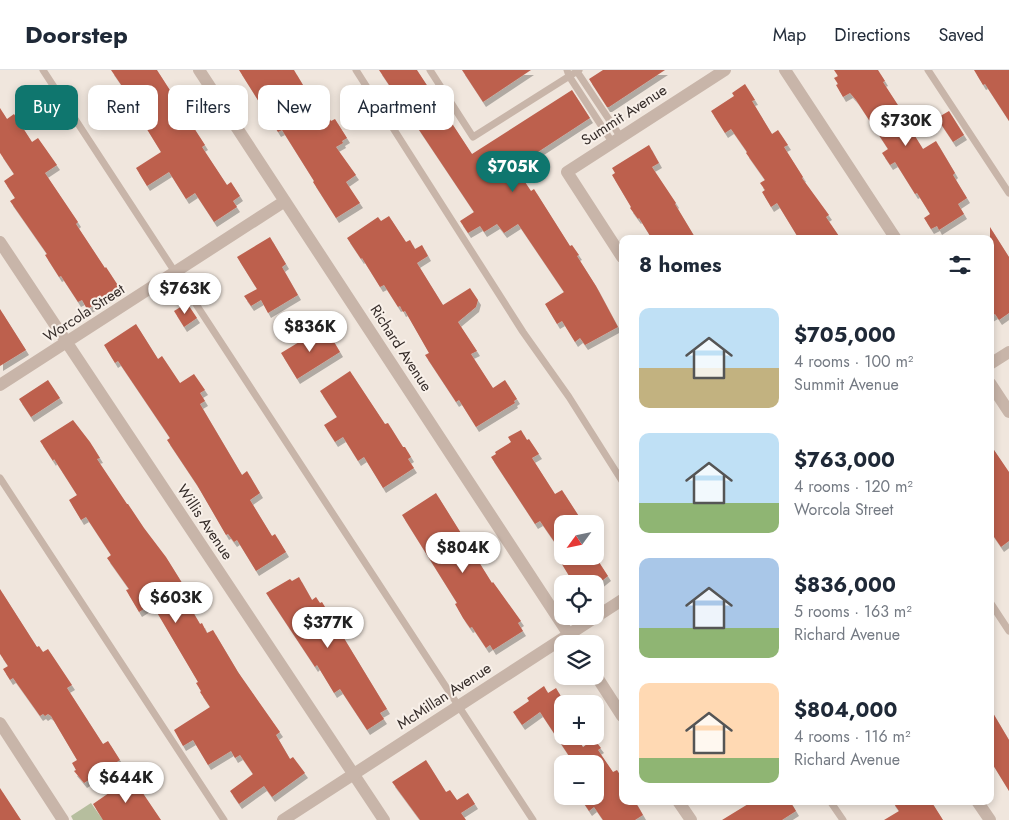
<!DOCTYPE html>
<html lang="en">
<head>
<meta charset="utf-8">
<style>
  body { margin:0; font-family:Jost,sans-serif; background:#f2f2f3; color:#1f2937; height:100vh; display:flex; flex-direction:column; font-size:19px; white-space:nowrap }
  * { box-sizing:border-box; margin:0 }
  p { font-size:16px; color:#747a83 }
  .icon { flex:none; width:28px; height:28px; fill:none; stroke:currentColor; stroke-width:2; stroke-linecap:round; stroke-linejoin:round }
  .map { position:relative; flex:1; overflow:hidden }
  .details { position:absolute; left:619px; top:165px; width:375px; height:570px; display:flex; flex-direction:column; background:#fff; border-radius:10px; box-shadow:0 2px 8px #0003 }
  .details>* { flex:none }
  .guide { position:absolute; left:15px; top:15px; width:475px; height:45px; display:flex; gap:10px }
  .needle { width:32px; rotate:237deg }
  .tools { position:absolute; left:554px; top:445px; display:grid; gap:10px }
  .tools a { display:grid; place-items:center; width:50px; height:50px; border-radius:10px; background:#fff; box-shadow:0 2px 8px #0003; font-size:25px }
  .price { position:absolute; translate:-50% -42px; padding:0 11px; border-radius:18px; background:#fff; color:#222; font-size:16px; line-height:32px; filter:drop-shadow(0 1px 2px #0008) }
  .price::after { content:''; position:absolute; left:50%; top:30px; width:15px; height:11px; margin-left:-8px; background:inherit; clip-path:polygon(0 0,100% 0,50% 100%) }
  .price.active { background:#0f766e; color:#fff }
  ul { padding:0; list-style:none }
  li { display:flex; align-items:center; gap:15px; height:125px; padding:0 20px }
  li span { display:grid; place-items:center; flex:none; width:140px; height:100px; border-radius:10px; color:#555 }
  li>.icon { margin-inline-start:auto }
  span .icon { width:60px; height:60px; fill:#fffc; stroke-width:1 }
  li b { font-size:21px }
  h2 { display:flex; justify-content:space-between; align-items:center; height:60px; padding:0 20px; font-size:21px }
  .chip { padding:0 18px; border-radius:10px; background:#fff; box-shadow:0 2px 8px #0003; font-size:18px; line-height:45px }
  .chip.active { background:#0f766e; color:#fff }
  header { display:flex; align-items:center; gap:30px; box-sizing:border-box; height:70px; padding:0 25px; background:#fff; border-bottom:1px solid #e0e1e3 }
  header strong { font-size:24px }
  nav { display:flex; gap:28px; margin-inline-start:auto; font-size:18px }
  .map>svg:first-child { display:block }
  .green { fill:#b6be9e }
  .building { fill:#bd604e; filter:url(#shadow) }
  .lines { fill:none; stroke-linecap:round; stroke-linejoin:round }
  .service { stroke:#c8b5a9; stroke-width:7 }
  .minor { stroke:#c8b5a9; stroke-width:12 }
  .tertiary { stroke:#c8b5a9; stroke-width:12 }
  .labels { text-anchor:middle; stroke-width:4; stroke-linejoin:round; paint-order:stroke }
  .street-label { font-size:15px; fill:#352c29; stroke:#f8f0e9 }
</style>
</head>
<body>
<header>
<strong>Doorstep</strong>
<nav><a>Map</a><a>Directions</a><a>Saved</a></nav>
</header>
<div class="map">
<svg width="1009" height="750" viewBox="0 0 1009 750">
  <defs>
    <filter id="shadow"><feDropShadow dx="3" dy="5" stdDeviation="0" flood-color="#0004"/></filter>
  </defs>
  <rect width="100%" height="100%" fill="#f0e6dd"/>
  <path class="green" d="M91,733L103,750H73L71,746Z"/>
  <path class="building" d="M111,0H157L175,28L177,27L185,40L183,41L205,75L202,77L227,115L231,112L240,126L233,131L237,137L214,152L195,123L186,129L169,102L147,116L136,98L161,82L137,43L132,46L121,29L125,27L121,20L124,19Z
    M239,0H294L309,25L312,23L331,51L335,49L347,68L342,71L343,73L336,77L356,105L346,112L360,133L336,148L313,112L314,111L282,60L278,62Z
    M379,0H417L472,84L572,20L590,48L515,97L531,121L534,119L570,176L572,175L579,185L577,186L596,216L618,257L585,275L580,268L575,272L562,251L557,254L545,234L564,222L518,154L504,163L497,154L484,162L480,156L468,163L460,151L474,142Z
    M462,0H531L483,32Z
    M603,0H665L609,37H607L589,9Z
    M834,0H878L885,11L883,12L907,49L905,50L923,79L936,71L955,103L953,105L967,128L958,134L964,144L939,160L937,156L931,159L924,148L930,144L917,123L915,124L895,92L890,95L882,83L888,79L856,30L850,23L843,27L836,15L838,14L834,8L838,6Z
    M974,0H1009V51L985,14L983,15Z
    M745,14L755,30L752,31L772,64L778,60L788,75L784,77L803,107L802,108L829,145L826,147L841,169H799L777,133L771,137L762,122L765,120L760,113L765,110L746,83L747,82L731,59L725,63L711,41L734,26L732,23Z
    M0,38L7,49L14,44L32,72L38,68L57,95L45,103L78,152L76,154L105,198L106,197L119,217L107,225L109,227L87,239L82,230L78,232L61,206L59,207L45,185L47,184L10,131L15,128L4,111L14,104L0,83Z
    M949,41L964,65L953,72L937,48Z
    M649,75L659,93L652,97L676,133L675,134L696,169H652L639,148L638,149L630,138L631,137L612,105L615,103L612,98Z
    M389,146L406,172L410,170L415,179L422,175L428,186L417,193L443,235L470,218L478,230L476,237L458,252L477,281L471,284L493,318L505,310L517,329L514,331L515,333L476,357L459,330L456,332L425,285L429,283L405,241L403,242L400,236L398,237L384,215L380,217L362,188L361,189L347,168L378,147L381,151Z
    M990,157L1009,187V243L999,250L995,244L990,247Z
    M270,167L286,194L282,197L298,225L268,243L261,230L251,236L244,226L257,219L237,187Z
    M187,233L197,248L184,257L174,241Z
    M0,239L26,280L0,296Z
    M136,254L158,289L162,286L180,313L194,304L205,320L200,323L205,331L200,334L242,405L247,401L260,423L250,430L272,466L275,464L286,482L256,501L237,470L234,472L228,464L226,465L197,415L167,370L170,368L118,291L115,293L104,275Z
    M319,260L321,264L327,260L340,282L297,309L281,283Z
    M350,301L385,354L388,353L403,377H405L411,387L408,389L414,398L383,418L364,387L358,391L343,367L335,372L324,355L337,347L320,321Z
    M48,310L60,328L31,347L19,329Z
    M73,350L90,372L100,388L97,389L127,434H128L144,458L166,487L184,516L179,518L200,554L202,553L207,563L213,560L238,602L280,662L276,665L290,689L293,687L305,703L272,727L264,716L239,734L230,721L253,704L240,685L235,688L231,681L208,695L193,670L183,676L174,660L210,637L200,622L201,621L196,613L198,612L152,534L139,542L126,520L129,519L107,488L111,485L86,447L81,450L69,430L77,425L54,389L53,391L40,371Z
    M521,360L527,370L529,369L539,384L532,388L555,424L562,420L584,454H562V483L540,451L535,454L491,387L496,384L495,382L511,372L508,367Z
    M990,374L1009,402V471L1001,477L990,461Z
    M436,423L492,513L493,512L521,551L518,553L523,561L493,580L490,575L486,578L472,557L470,558L463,548L455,534L457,533L402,445Z
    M557,486H595L608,506L598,514H574Z
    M299,507L312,530L316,527L320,533L322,532L387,639L380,643L384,649L367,660L340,619L334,623L317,595L315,597L266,523L290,509L292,511Z
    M0,519L37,577L39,576L43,582L48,579L72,615L67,618L103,674L108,671L120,690L84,713L74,701L76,700L72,693L77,690L51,646L48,644L45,646L43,644L40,646L13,608L10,610L3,599L8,596L0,584Z
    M544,616L548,623L556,618L562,628V666H576L583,677L594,669L601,678L598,680L613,702L617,700L622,708V731H635L643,745L635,750H603L594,737L589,741L579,726H595V694H557L569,686L540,642L522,655L513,642L529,631L527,628Z
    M990,638L1009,670V721L990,690Z
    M426,690L446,722L450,720L457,730L468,723L475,734L461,743L466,750H420L392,712Z
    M132,707L161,750H103L93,734Z
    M0,718L21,750H0Z
    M753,731H790L796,741L782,750H722Z
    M892,731H931L943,750H884L899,741Z"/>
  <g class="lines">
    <path class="service" d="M43,0L533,750
      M356,0L523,262L569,327L622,411
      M430,0L473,67L579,0
      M567,0L569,6L612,72
      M576,0L620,66
      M928,0L1009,123
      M0,408L224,750
      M990,532L1009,561
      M830,731L843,750"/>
    <path class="minor" d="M199,0L575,574
      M785,0L896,169
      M0,172L384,750
      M622,187L567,102L725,0
      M990,313L1009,342
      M0,315L285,131
      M595,604L622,646
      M0,653L63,750
      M678,731L691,750
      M977,731L990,750"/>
    <path class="tertiary" d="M990,294L1009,282
      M283,750L622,530"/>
  </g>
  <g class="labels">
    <g class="street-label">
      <text transform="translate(624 45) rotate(-33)" y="5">Summit Avenue</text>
      <text transform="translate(84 243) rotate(-33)" y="5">Worcola Street</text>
      <text transform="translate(401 278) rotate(57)" y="5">Richard Avenue</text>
      <text transform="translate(205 452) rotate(56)" y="5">Willis Avenue</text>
      <text transform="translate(444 626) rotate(-33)" y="5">McMillan Avenue</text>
    </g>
  </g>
</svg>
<div class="tools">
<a><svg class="needle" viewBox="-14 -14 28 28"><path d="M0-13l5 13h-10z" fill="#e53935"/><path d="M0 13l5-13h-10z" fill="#747a83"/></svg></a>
<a><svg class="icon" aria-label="locate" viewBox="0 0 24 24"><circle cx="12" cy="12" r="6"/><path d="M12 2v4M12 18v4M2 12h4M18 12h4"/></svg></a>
<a><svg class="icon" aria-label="layers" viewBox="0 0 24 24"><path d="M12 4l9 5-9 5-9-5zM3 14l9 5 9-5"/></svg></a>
<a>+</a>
<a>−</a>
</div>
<b class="price" style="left:906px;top:77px">$730K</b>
<b class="price active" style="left:513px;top:123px">$705K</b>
<b class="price" style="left:185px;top:245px">$763K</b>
<b class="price" style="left:310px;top:283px">$836K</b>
<b class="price" style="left:463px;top:504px">$804K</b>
<b class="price" style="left:176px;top:554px">$603K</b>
<b class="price" style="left:328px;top:579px">$377K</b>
<b class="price" style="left:126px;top:734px">$644K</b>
<div class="guide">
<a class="chip active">Buy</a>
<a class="chip">Rent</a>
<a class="chip">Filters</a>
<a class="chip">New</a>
<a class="chip">Apartment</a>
</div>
<section class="details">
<h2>8 homes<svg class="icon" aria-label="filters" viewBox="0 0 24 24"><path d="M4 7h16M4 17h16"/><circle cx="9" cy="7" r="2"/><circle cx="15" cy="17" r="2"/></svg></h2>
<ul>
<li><span style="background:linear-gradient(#bfe0f5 60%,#c2b280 0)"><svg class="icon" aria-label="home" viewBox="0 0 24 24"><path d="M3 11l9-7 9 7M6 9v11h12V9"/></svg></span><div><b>$705,000</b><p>4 rooms · 100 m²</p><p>Summit Avenue</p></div></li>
<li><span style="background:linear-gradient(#bfe0f5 70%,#8fb573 0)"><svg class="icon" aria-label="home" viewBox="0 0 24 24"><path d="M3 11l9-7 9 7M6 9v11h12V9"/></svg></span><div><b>$763,000</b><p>4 rooms · 120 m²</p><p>Worcola Street</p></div></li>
<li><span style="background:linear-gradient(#a9c7e8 70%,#8fb573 0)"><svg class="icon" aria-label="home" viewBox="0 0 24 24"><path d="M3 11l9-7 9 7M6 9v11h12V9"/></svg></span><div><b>$836,000</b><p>5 rooms · 163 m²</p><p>Richard Avenue</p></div></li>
<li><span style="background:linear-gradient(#ffd9b3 75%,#8fb573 0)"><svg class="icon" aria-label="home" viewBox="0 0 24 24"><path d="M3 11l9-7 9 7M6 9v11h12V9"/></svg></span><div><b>$804,000</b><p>4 rooms · 116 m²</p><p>Richard Avenue</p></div></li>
</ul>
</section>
</div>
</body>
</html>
